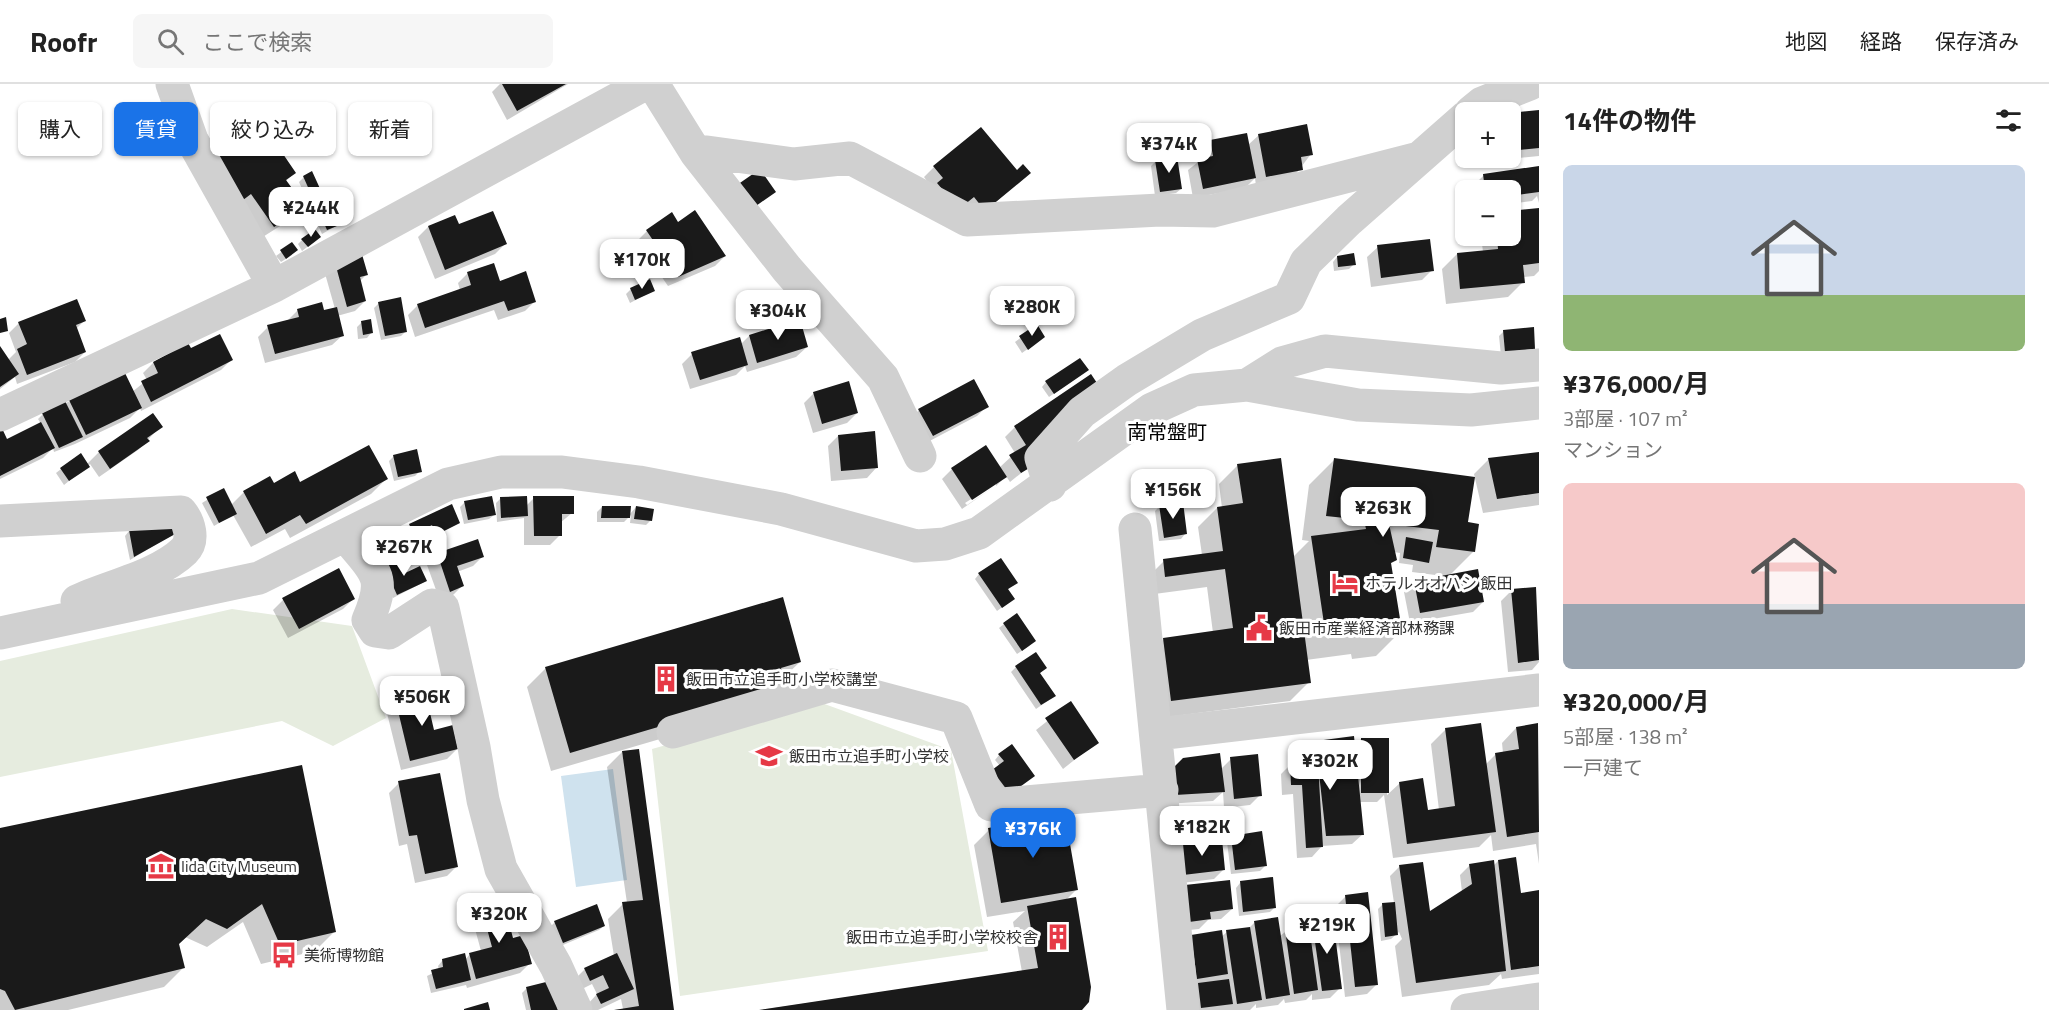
<!DOCTYPE html>
<html lang="ja">
<head>
<meta charset="utf-8">
<style>
  body { margin:0; font-family:"Titillium Web","Noto Sans JP",sans-serif; background:#f6f6f6; color:#222; height:100vh; display:flex; flex-direction:column; font-size:22px; white-space:nowrap }
  * { box-sizing:border-box; margin:0 }
  p { font-size:20px; color:#767676 }
  .icon { flex:none; width:33px; height:33px; fill:none; stroke:currentColor; stroke-width:2; stroke-linecap:round; stroke-linejoin:round }
  .map { position:relative; flex:1; overflow:hidden }
  .details { display:flex; flex-direction:column; background:#fff; width:510px }
  .details>* { flex:none }
  .top-card { position:absolute; left:18px; top:18px; width:570px; height:54px; display:flex; gap:12px }
  .buttons { position:absolute; left:1455px; top:18px; display:grid; gap:12px }
  .buttons a { display:grid; place-items:center; width:66px; height:66px; border-radius:9px; background:#fff; box-shadow:0 2px 4px #0004; font-size:30px }
  .price { position:absolute; translate:-50% -51px; padding:0 14px; border-radius:12px; background:#fff; color:#222; font-size:20px; line-height:39px; filter:drop-shadow(0 2px 3px #0008) }
  .price::after { content:''; position:absolute; left:50%; top:36px; width:18px; height:14px; margin-left:-9px; background:inherit; clip-path:polygon(0 0,100% 0,50% 100%) }
  .price.on { background:#1a73e8; color:#fff }
  ul { padding:0; list-style:none }
  li { display:grid; align-content:center; gap:12px; height:318px; padding:0 24px }
  li span { display:grid; place-items:center; height:186px; border-radius:9px; color:#555 }
  li>.icon { margin-inline-start:auto }
  span .icon { width:108px; height:108px; fill:#fffc; stroke-width:1 }
  li b { font-size:26px }
  h2 { display:flex; justify-content:space-between; align-items:center; height:72px; padding:0 24px; font-size:26px }
  .tag { padding:0 21px; border-radius:9px; background:#fff; box-shadow:0 2px 4px #0004; font-size:21px; line-height:54px }
  .tag.on { background:#1a73e8; color:#fff }
  header { display:flex; align-items:center; gap:36px; box-sizing:border-box; height:84px; padding:0 30px; background:#fff; border-bottom:2px solid #e0e0e0 }
  header strong { font-size:28px }
  nav { display:flex; gap:33px; margin-inline-start:auto; font-size:21px }
  .search { width:420px; height:54px; background:#f6f6f6; display:flex; align-items:center; gap:15px; box-sizing:border-box; padding:0 21px; border-radius:9px; color:#767676; font-size:22px }
  main { display:flex; flex:1; min-height:0 }
  .map>svg:first-child { display:block }
  .green { fill:#e6ecdf }
  .water { fill:#cfe2ee }
  .shadow { fill:#0003 }
  .building { fill:#1a1a1a }
  .lines { fill:none; stroke-linecap:round; stroke-linejoin:round }
  .minor { stroke:#d0d0d0; stroke-width:33 }
  .labels { text-anchor:middle; stroke-width:6; stroke-linejoin:round; paint-order:stroke }
  .poi-label { font-size:16px; fill:#333; stroke:#fff; text-anchor:start }
  .quarter-label { font-size:20px; fill:#000; stroke:#fff }
</style>
</head>
<body>
<header>
<strong>Roofr</strong>
<div class="search"><svg class="icon" aria-label="search" viewBox="0 0 24 24"><circle cx="10" cy="10" r="6"/><path d="M15 15l6 6"/></svg>ここで検索</div>
<nav><a>地図</a><a>経路</a><a>保存済み</a></nav>
</header>
<main>
<div class="map">
<svg width="1539" height="926" viewBox="0 0 1539 926">
  <rect width="100%" height="100%" fill="#fff"/>
  <path class="green" d="M232,525L352,542L386,634L333,662L282,637L0,693V577Z
    M819,618L951,666L988,867L680,912L652,665Z"/>
  <path class="water" d="M613,685L627,796L576,803L561,692Z"/>
  <path class="shadow" d="M500,0H568L507,36L492,8Z
    M1539,28V72L1470,79L1469,74H1510V30Z
    M1259,51L1311,70L1292,95L1256,102L1255,94L1245,104L1193,114L1188,86L1202,75L1201,68L1211,58L1248,61Z
    M247,63L294,89L286,97L303,122L288,137L258,156L236,123Z
    M1156,77L1181,105L1176,109L1155,112L1151,82Z
    M934,83L1016,88L1029,89L975,136L933,105L924,93Z
    M1539,84V119L1537,112L1532,117L1510,120V106H1474V101L1484,91Z
    M304,93L336,142L322,150L299,98Z
    M1539,125V187L1534,192L1523,193V198L1508,213L1446,220L1442,185L1457,170L1483,168L1482,160L1490,152H1510Z
    M455,133L458,142L505,160L495,170L435,195L418,153L428,143Z
    M678,140L725,172L715,182L668,202L637,157L647,147Z
    M302,156L315,157L302,167L298,160Z
    M292,160V171L281,178L276,172Z
    M1378,163L1432,186L1422,196L1371,203L1367,173Z
    M360,169L366,191L359,198L365,217L355,227L337,232L343,251L332,261L265,279L258,253L268,243L288,236L298,226L322,228L335,225L324,186Z
    M1337,173L1354,180L1349,185L1334,187L1333,178Z
    M468,189L499,199L535,217L525,227L498,236L494,226L415,253L408,231L418,221L460,206L458,199Z
    M631,205L653,207L630,219L626,210Z
    M379,219L406,247L401,252L381,256L374,224Z
    M84,237L76,245L85,268L75,278L17,300L15,293L0,305V265L8,276L16,268L9,249L19,239Z
    M362,238L371,249L367,254L358,255L357,243Z
    M1036,242L1039,257L1022,269L1015,258Z
    M1504,247L1529,269L1501,272L1499,252Z
    M749,252L807,263L796,273L747,288L745,282L736,291L690,305L682,280L692,270L740,261Z
    M190,266L231,276L221,286L141,327L140,324L130,334L75,360L54,368L53,364L43,374L0,395V344L6,357L41,340L38,335L43,330L70,317L132,308L147,296L143,289L153,279Z
    M1082,290L1049,313L1042,303L1046,298Z
    M1091,292L1030,382L1010,398L1006,392L996,402V399L965,419L967,421L995,402L962,425L942,395L952,385L999,384L1015,369L1005,353L1015,343Z
    M814,309L857,329L847,339L813,349L804,319Z
    M987,322L977,332L922,361L909,336L919,326Z
    M152,331L161,342L138,366L99,393L90,380L64,401L56,389L61,385L87,380L99,368Z
    M838,352L877,383L867,394L831,397L828,362Z
    M1539,370V421L1483,429L1474,390L1489,375Z
    M394,372L420,387L415,392L394,397L389,377Z
    M1334,376L1466,439L1473,468L1449,492L1483,518L1473,528L1410,539L1404,508L1415,498L1443,492L1412,488L1413,481L1399,479L1400,469L1394,468L1395,475L1390,480L1401,547L1376,572L1352,575L1351,570L1306,576L1309,598L1290,617L1152,635L1145,574L1164,555L1213,549L1207,503L1147,511L1145,496L1164,477L1202,471L1198,443L1217,424H1222L1219,400L1238,381L1293,473L1309,457L1302,456L1309,401Z
    M386,395L371,410L290,454L285,445L251,463L233,431L214,442L202,419L223,406L231,421L244,408L274,401Z
    M501,414L526,422L534,414L572,429L560,439V451L550,461H524V434L497,438L496,419Z
    M465,418L494,431L489,435L464,440L460,423Z
    M1160,422L1185,450L1181,455L1159,457L1155,427Z
    M602,423L629,431L636,423L651,436L646,441L630,439L631,431L624,438H597V428Z
    M459,439L431,454L427,445L409,453L406,445L410,441Z
    M129,447L175,449L130,476L125,452Z
    M404,455L371,473L365,459Z
    M477,457L483,472L473,482L457,488L462,502L452,512L440,517L427,481L437,470Z
    M379,485L426,497L393,514Z
    M979,490L1016,499L1007,506L1008,519L997,527L975,495Z
    M1535,504L1539,578L1532,586L1508,588L1501,517L1511,507Z
    M353,515L343,525L288,554L273,526L283,516Z
    M1004,540L1029,562L1017,570L999,544Z
    M800,578L782,595L766,624L551,687L527,603L546,584Z
    M1016,583L1045,584L1039,590L1049,616L1036,625L1011,588Z
    M395,611L432,648L457,665L447,675L401,686L385,621Z
    M1070,619L1097,658L1063,685L1036,646Z
    M1537,641L1539,780L1536,760L1493,767L1491,751L1479,763L1393,774L1384,711L1377,718H1359L1363,750L1352,760L1322,762L1312,773L1297,774L1293,710L1282,711L1281,690L1291,680L1308,679L1307,668L1317,658L1354,663L1361,655L1388,656L1387,711L1400,699L1426,728L1439,726L1431,660L1446,645L1485,681L1496,670L1503,669L1502,659L1516,644Z
    M622,668L673,926H614L623,925L621,915L598,926H589L587,921L597,910L592,900L580,906L575,895L585,885L614,872L608,835L623,820L627,819L607,683Z
    M999,671L1033,692L1005,714L993,687L1000,682L995,676Z
    M1183,675L1221,685L1231,675L1260,711L1250,721L1224,724L1223,708L1213,717L1165,720Z
    M301,682L334,848L315,867L261,880L243,838L207,863L185,853L177,860L183,884L164,903L68,926H0V745Z
    M399,699L457,782L447,792L415,799L407,760L399,762L389,709Z
    M989,746L1077,805L1066,816L1080,926H760L1022,888L1013,838L1025,827L987,833L974,761Z
    M1232,753L1265,782L1260,787L1231,790L1227,758Z
    M1171,771L1224,785L1214,795L1174,800Z
    M1498,777L1519,810L1539,808V890L1502,895L1501,890L1489,901L1402,913L1395,862L1402,855L1399,848L1391,855L1381,857L1378,825L1383,820L1394,819L1390,792L1400,782L1429,830L1462,808L1460,791L1470,781L1493,782Z
    M1229,797L1232,825L1221,835L1208,836L1199,845L1179,847Z
    M1240,799L1275,823L1270,828L1239,832L1236,804Z
    M1346,812L1377,900L1367,910L1345,913L1335,823Z
    M481,820L530,879L520,889L467,904L466,901L431,909L427,892L439,886L438,882L442,877L465,876L470,870L481,867L471,830Z
    M555,838L604,842L599,846L558,863L550,843Z
    M1312,838L1340,904L1330,914L1312,916V910L1306,916L1285,919L1284,915L1278,921L1256,924V920L1250,926H1197L1181,863L1221,853L1227,848L1248,845L1254,839L1279,853L1286,847L1307,843Z
    M526,905L556,926H526L522,909Z"/>
  <path class="building" d="M502,0H566L517,27Z
    M1539,26V64L1510,67V29Z
    M1307,40L1313,71L1301,73L1303,86L1266,93L1258,50Z
    M981,43L1017,86L1023,80L1031,89L985,127L974,113L959,125L937,99L943,94L933,82Z
    M239,48L248,61L268,48L296,89L286,96L305,122L274,143L251,110L243,116L210,68Z
    M1247,49L1256,94L1203,105L1197,75L1213,72L1210,56Z
    M1177,72L1182,105L1160,108L1155,76Z
    M1539,82V108L1510,112V106H1485L1483,90Z
    M760,85L776,108L753,124L737,101Z
    M312,87L337,142L327,146L303,92Z
    M1539,124V179L1523,181L1525,199L1460,205L1457,169L1498,165L1497,152H1510V127Z
    M695,126L726,172L678,193L646,146L672,128L678,138Z
    M493,127L507,160L445,186L428,142L455,131L459,140Z
    M315,145L321,153L308,163L301,155Z
    M1430,155L1434,187L1381,194L1377,161Z
    M292,158L298,166L286,175L280,166Z
    M361,167L368,191L360,193L366,217L347,223L334,175Z
    M1354,169L1356,181L1338,183L1337,172Z
    M494,179L500,197L526,187L536,218L508,227L504,217L425,244L417,220L471,201L467,188Z
    M650,195L655,207L635,216L630,204Z
    M401,213L407,248L385,252L378,218Z
    M77,215L86,237L76,241L86,268L27,291L17,265L27,260L18,238Z
    M322,218L324,226L337,223L344,252L275,270L267,241L299,233L297,225Z
    M6,233L8,247L0,249V235Z
    M371,235L373,249L363,251L361,237Z
    M800,235L808,263L757,279L749,251Z
    M1037,240L1045,253L1028,266L1019,252Z
    M1534,243L1535,265L1505,268L1503,246Z
    M220,250L233,276L151,318L141,297L158,289L153,278L188,259L191,264Z
    M740,253L748,281L700,296L691,268Z
    M0,262L19,290L0,303Z
    M1080,274L1089,286L1054,310L1045,297Z
    M125,289L142,324L86,351L69,316Z
    M1091,290L1101,305L1031,383L1021,389L1009,371L1026,361L1014,342Z
    M974,295L989,323L933,352L918,325Z
    M849,297L858,329L822,340L813,308Z
    M65,317L83,353L59,364L42,329Z
    M153,329L163,343L147,354L150,357L110,385L98,367Z
    M41,338L55,364L0,392V340L7,355Z
    M875,347L878,384L841,387L838,351Z
    M369,361L388,395L306,440L300,431L266,450L243,407L270,392L274,399L295,387L300,398Z
    M986,361L1007,393L972,416L951,384Z
    M417,365L422,388L398,393L393,371Z
    M1539,368V409L1497,415L1488,374Z
    M81,369L90,383L69,397L60,384Z
    M1281,374L1311,599L1171,617L1163,554L1233,544L1225,485L1165,493L1163,475L1223,467L1217,423L1243,419L1237,380Z
    M1334,374L1475,393L1468,438L1479,440L1475,468L1436,463L1439,446L1389,440L1397,476L1391,479L1402,547L1377,551L1376,545L1326,553L1311,452L1366,445L1364,436L1326,432Z
    M224,404L237,430L219,439L206,413Z
    M492,412L496,431L468,436L464,417Z
    M527,412L528,432L501,434L500,413Z
    M533,412H574V430H562V452H534Z
    M1183,418L1187,450L1164,454L1159,421Z
    M452,420L460,439L436,451L432,441L414,450L409,440Z
    M602,422H631L630,434H601Z
    M636,422L654,425L652,437L634,435Z
    M399,440L406,456L376,469L369,453Z
    M173,442L177,449L134,473L129,446Z
    M1406,453L1433,458L1429,479L1403,474Z
    M478,455L484,473L457,482L464,502L450,508L437,469Z
    M395,473L403,490L420,482L427,497L397,511L383,479Z
    M1001,474L1018,499L1008,505L1015,515L1002,524L978,489Z
    M339,484L355,515L299,545L282,514Z
    M1478,485L1484,518L1420,529L1414,497Z
    M1536,503L1539,576L1518,579L1511,505Z
    M783,513L801,578L781,584L787,605L570,669L545,583Z
    M1017,529L1036,557L1022,567L1003,539Z
    M1036,568L1047,584L1040,589L1056,612L1041,621L1015,582Z
    M424,603L434,646L453,641L458,665L410,677L394,610Z
    M1071,617L1099,659L1074,676L1045,634Z
    M1481,639L1496,748L1407,760L1399,698L1423,694L1428,726L1455,722L1445,644Z
    M1538,639L1539,748L1507,753L1495,669L1519,665L1516,643Z
    M1354,652L1364,751L1326,752L1318,680L1323,763L1306,764L1302,701H1291L1290,679L1318,677L1316,657Z
    M1361,654H1389V709H1361Z
    M1012,660L1035,692L1010,710L992,686L1004,677L998,670Z
    M639,665L674,926H614L639,922L622,818L643,816L622,667Z
    M1220,669L1225,708L1175,711L1173,684L1183,674Z
    M1258,670L1262,712L1234,715L1230,673Z
    M302,681L336,848L280,861L262,820L227,845L206,835L179,860L185,884L15,926L5,907L0,905V744Z
    M440,689L458,783L425,790L417,751L409,752L398,697Z
    M1065,731L1078,806L1001,819L988,744Z
    M1262,747L1267,782L1235,786L1231,752Z
    M1222,755L1225,786L1183,791L1180,759Z
    M1516,773L1521,809L1539,806V882L1511,886L1498,776Z
    M1494,776L1506,887L1416,899L1399,781L1423,778L1430,827L1472,800L1469,780Z
    M1273,793L1276,824L1243,828L1240,797Z
    M1230,796L1233,825L1210,828L1211,835L1189,838L1185,801Z
    M1368,808L1378,901L1355,903L1345,811Z
    M502,813L513,854L524,851L532,880L476,895L469,869L492,863L480,819Z
    M1076,813L1091,903L1089,918L1082,926H759L1038,884L1027,822Z
    M1395,818L1398,851L1385,853L1382,819Z
    M597,820L605,842L563,859L554,837Z
    M1278,833L1290,911L1266,915L1254,837Z
    M1333,835L1342,905L1322,907L1312,837Z
    M1309,842L1318,906L1294,910L1285,845Z
    M1250,843L1262,916L1237,920L1226,846Z
    M1222,846L1228,890L1197,895L1191,851Z
    M465,869L471,896L436,905L431,886L443,883L442,875Z
    M617,869L634,905L601,920L596,910L609,904L603,891L590,897L584,884Z
    M1229,895L1233,920L1201,924L1198,899Z
    M550,897L558,926H531L526,903Z
    M488,918L490,926H464V925Z"/>
  <g class="lines">
    <path class="minor" d="M172,0L192,56L274,202
      M653,0L696,69L787,185L883,294L920,372
      M1471,28L1482,19L1530,0
      M696,69L707,68L794,80L850,74L967,136L1160,126L1213,127L1419,74
      M1247,301L1282,279L1325,267L1501,284L1539,281
      M0,331L274,202L645,0
      M1050,401L1041,374L1082,328L1127,296L1202,251L1289,214L1306,178L1349,136L1466,33
      M0,437L181,428C189,438 195,456 184,467C158,492 109,502 77,517
      M1135,445L1183,926
      M346,452C374,488 388,490 368,536L375,547L389,549L432,521L443,524L474,663L483,716L501,785L556,882L576,926
      M0,549L259,494L448,400L501,388H562L639,398L781,425L916,462L945,460L979,449L1152,325L1194,306L1247,301L1358,321L1471,326L1539,319
      M673,648L832,601L956,634L991,721L1162,706
      M1157,650L1539,606
      M1467,926L1539,915"/>
  </g>
  <defs>
    <g id="hotel-bare" transform="scale(2.07)"><path d="M-6-4.5h1.5V1H6V5H4.5V3h-9V5H-6ZM-4 0a1.8 1.8 0 1 1 3.6 0ZM.5 0V-2.5h3Q6-2.5 6 0Z" fill="#e63946" stroke="#fff" stroke-width="2.5" paint-order="stroke"/></g>
    <g id="civic-bare" transform="scale(2.07)"><path d="M-.6-6.5H3V-4.5H.6V-3L4-1V1h2V6H-6V1h2V-1L-.6-3ZM-1.2 2.5V6h2.4V2.5Z" fill="#e63946" stroke="#fff" stroke-width="2.5" paint-order="stroke"/></g>
    <g id="building-bare" transform="scale(2.07)"><path d="M-4-6H4V6H1V3H-1V6H-4ZM-2.5-4.3h1.7v1.8h-1.7ZM.8-4.3h1.7v1.8H.8ZM-2.5-1h1.7V.8h-1.7ZM.8-1h1.7V.8H.8Z" fill="#e63946" stroke="#fff" stroke-width="2.5" paint-order="stroke"/></g>
    <g id="school-bare" transform="scale(2.07)"><path d="M0-5L7-2L0 1L-7-2ZM-4 1L0 2.5L4 1V4Q0 6-4 4Z" fill="#e63946" stroke="#fff" stroke-width="2.5" paint-order="stroke"/></g>
    <g id="museum-bare" transform="scale(2.07)"><path d="M0-6L6-3V-2H-6V-3ZM-5-1h2V3h-2ZM-1-1h2V3h-2ZM3-1h2V3H3ZM-6 4H6V6H-6Z" fill="#e63946" stroke="#fff" stroke-width="2.5" paint-order="stroke"/></g>
    <g id="bus-bare" transform="scale(2.07)"><path d="M-5-6H5V4H4V6H2V4H-2V6H-4V4H-5ZM-3.5-4V0h7V-4ZM-3.5 1.2v1.5H-2V1.2ZM2 1.2v1.5H3.5V1.2Z" fill="#e63946" stroke="#fff" stroke-width="2.5" paint-order="stroke"/></g>
  </defs>
  <g fill-rule="evenodd">
    <use href="#hotel-bare" x="1345" y="499"/>
    <use href="#civic-bare" x="1259" y="544"/>
    <use href="#building-bare" x="666" y="595"/>
    <use href="#school-bare" x="769" y="672"/>
    <use href="#museum-bare" x="161" y="782"/>
    <use href="#building-bare" x="1058" y="853"/>
    <use href="#bus-bare" x="284" y="871"/>
  </g>
  <g class="labels">
    <g class="poi-label">
      <text x="1365" y="505">ホテルオオハシ 飯田</text>
      <text x="1279" y="550">飯田市産業経済部林務課</text>
      <text x="686" y="601">飯田市立追手町小学校講堂</text>
      <text x="789" y="678">飯田市立追手町小学校</text>
      <text x="181" y="788">Iida City Museum</text>
      <text x="1038" y="859" text-anchor="end">飯田市立追手町小学校校舎</text>
      <text x="304" y="877">美術博物館</text>
    </g>
    <g class="quarter-label">
      <text x="1167" y="355">南常盤町</text>
    </g>
  </g>
</svg>
<div class="buttons">
<a>+</a>
<a>−</a>
</div>
<b class="price" style="left:1169px;top:90px">¥374K</b>
<b class="price" style="left:311px;top:154px">¥244K</b>
<b class="price" style="left:642px;top:206px">¥170K</b>
<b class="price" style="left:1032px;top:253px">¥280K</b>
<b class="price" style="left:778px;top:257px">¥304K</b>
<b class="price" style="left:1173px;top:436px">¥156K</b>
<b class="price" style="left:1383px;top:454px">¥263K</b>
<b class="price" style="left:404px;top:493px">¥267K</b>
<b class="price" style="left:422px;top:643px">¥506K</b>
<b class="price" style="left:1330px;top:707px">¥302K</b>
<b class="price" style="left:1202px;top:773px">¥182K</b>
<b class="price on" style="left:1033px;top:775px">¥376K</b>
<b class="price" style="left:499px;top:860px">¥320K</b>
<b class="price" style="left:1327px;top:871px">¥219K</b>
<div class="top-card">
<a class="tag">購入</a>
<a class="tag on">賃貸</a>
<a class="tag">絞り込み</a>
<a class="tag">新着</a>
</div>
</div>
<section class="details">
<h2>14件の物件<svg class="icon" aria-label="filters" viewBox="0 0 24 24"><path d="M4 7h16M4 17h16"/><circle cx="9" cy="7" r="2"/><circle cx="15" cy="17" r="2"/></svg></h2>
<ul>
<li><span style="background:linear-gradient(#c9d6e8 70%,#8fb573 0)"><svg class="icon" aria-label="home" viewBox="0 0 24 24"><path d="M3 11l9-7 9 7M6 9v11h12V9"/></svg></span><div><b>¥376,000/月</b><p>3部屋 · 107 m²</p><p>マンション</p></div></li>
<li><span style="background:linear-gradient(#f6c9c9 65%,#9aa5b1 0)"><svg class="icon" aria-label="home" viewBox="0 0 24 24"><path d="M3 11l9-7 9 7M6 9v11h12V9"/></svg></span><div><b>¥320,000/月</b><p>5部屋 · 138 m²</p><p>一戸建て</p></div></li>
</ul>
</section>
</main>
</body>
</html>
